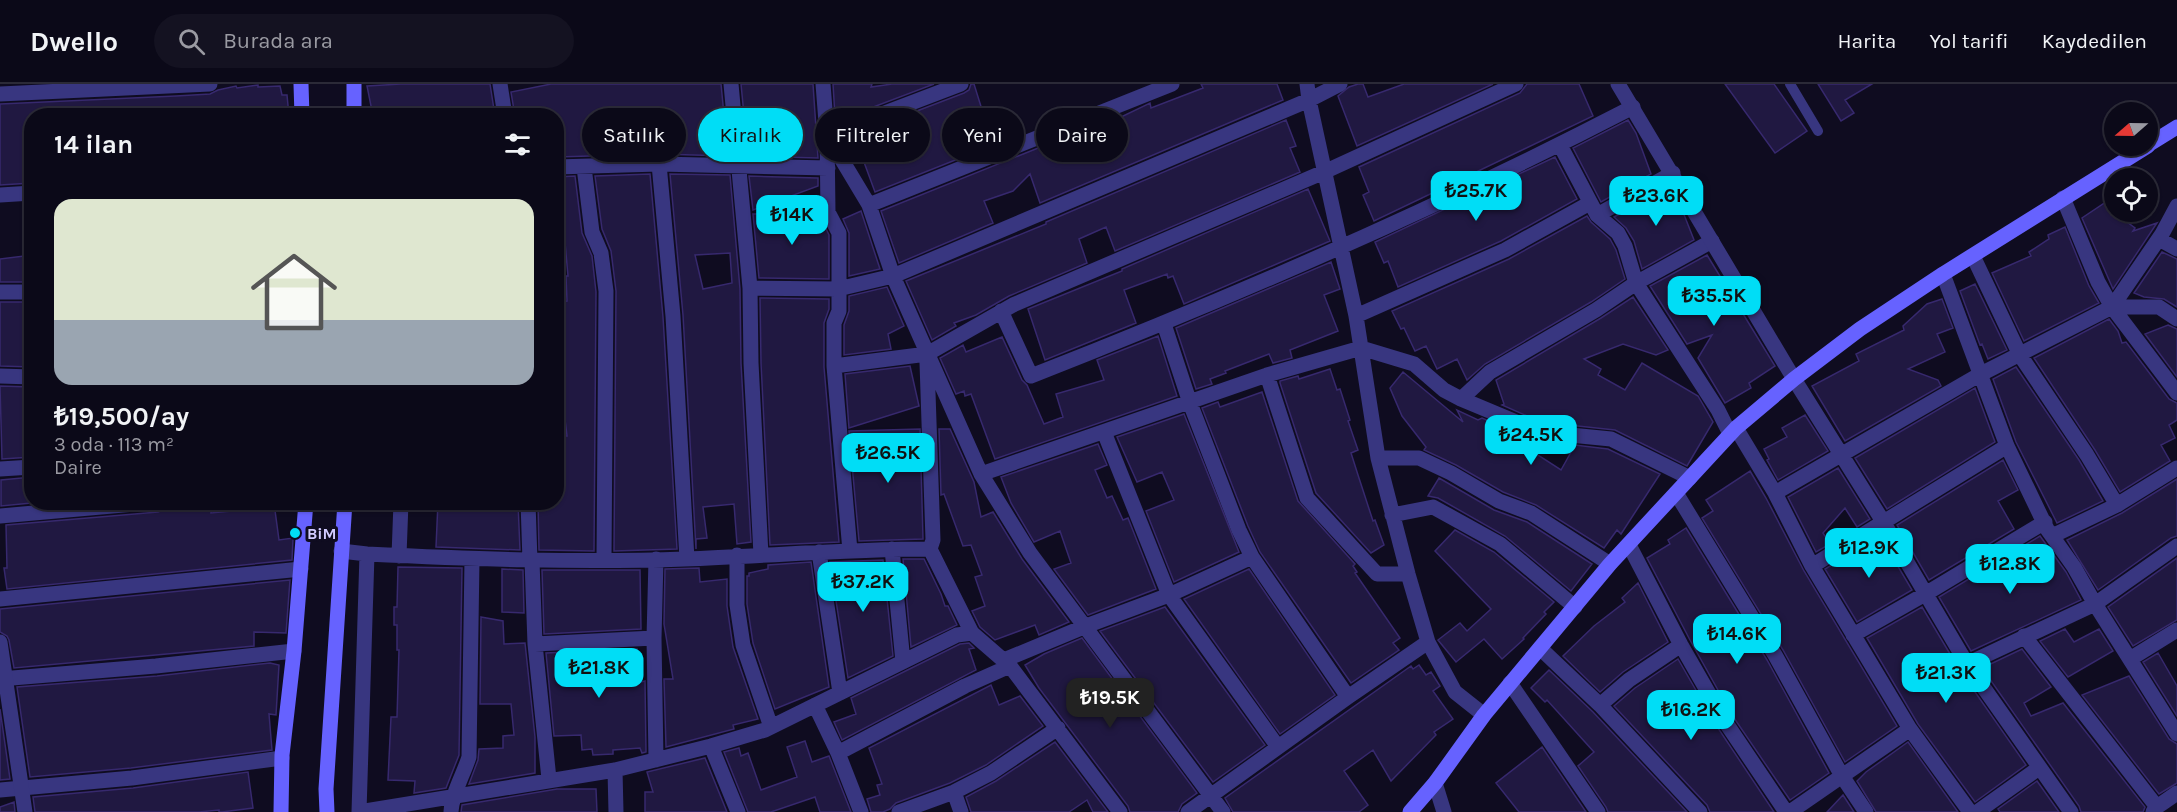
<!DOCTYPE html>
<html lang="tr">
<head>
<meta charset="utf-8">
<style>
  body { margin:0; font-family:Karla,sans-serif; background:#141221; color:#f1f3f6; height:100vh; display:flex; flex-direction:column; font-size:22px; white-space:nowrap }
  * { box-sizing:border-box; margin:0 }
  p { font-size:20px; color:#9a9aa2 }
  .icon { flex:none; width:33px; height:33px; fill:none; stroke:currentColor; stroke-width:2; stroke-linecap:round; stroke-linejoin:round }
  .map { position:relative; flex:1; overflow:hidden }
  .side { position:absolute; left:24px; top:24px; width:540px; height:402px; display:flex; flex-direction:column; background:#0b0918; border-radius:24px; box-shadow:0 2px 4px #0004,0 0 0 2px #2b2a37 }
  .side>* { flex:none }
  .banner { position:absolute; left:582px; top:24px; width:570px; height:54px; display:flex; gap:12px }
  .needle { width:39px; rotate:250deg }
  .buttons { position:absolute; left:2104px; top:18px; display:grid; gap:12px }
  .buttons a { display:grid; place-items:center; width:54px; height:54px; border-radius:50%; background:#0b0918; box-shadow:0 2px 4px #0004,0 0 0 2px #2b2a37; font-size:30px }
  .price { position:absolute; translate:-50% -51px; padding:0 14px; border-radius:12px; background:#00ddf6; color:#111; font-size:20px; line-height:39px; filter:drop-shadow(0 2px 3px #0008) }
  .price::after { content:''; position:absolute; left:50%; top:36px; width:18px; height:14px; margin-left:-9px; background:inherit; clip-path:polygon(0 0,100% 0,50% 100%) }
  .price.on { background:#222; color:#fff }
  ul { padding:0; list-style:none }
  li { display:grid; align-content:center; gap:12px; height:318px; padding:0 30px }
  li span { display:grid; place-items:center; height:186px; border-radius:18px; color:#555 }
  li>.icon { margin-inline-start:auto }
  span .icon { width:108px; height:108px; fill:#fffc; stroke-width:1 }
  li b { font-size:26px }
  h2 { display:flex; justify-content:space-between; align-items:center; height:72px; padding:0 30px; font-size:26px }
  .tag { padding:0 21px; border-radius:27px; background:#0b0918; box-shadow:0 2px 4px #0004,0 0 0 2px #2b2a37; font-size:21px; line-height:54px }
  .tag.on { background:#00ddf6; color:#111 }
  header { display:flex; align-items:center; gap:36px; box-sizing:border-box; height:84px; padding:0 30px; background:#0b0918; border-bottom:2px solid #2b2a37 }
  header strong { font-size:28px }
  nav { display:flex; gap:33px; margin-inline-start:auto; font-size:21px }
  .search { width:420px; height:54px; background:#141221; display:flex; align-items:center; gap:15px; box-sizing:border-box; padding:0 21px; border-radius:33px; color:#9a9aa2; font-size:22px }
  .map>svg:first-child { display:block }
  .building { fill:#201841; stroke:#37296e; stroke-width:1.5; fill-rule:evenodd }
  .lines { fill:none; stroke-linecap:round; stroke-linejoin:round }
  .service { stroke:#383680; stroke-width:10 }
  .minor { stroke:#383680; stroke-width:15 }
  .tertiary { stroke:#383680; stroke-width:15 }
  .secondary { stroke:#6662ff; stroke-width:15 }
  .poi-dot { fill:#00ddf6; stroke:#0f0c20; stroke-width:2 }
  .labels { text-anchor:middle; stroke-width:6; stroke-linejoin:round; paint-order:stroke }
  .poi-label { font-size:16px; font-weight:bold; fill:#d1cbff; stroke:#0f0c20; text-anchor:start }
</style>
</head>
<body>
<header>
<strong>Dwello</strong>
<div class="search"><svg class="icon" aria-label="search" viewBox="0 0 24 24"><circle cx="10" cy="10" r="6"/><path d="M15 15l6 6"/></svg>Burada ara</div>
<nav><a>Harita</a><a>Yol tarifi</a><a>Kaydedilen</a></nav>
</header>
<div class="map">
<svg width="2177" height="728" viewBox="0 0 2177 728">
  <rect width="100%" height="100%" fill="#0f0c20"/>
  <path class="building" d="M401,0H490L495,32H373L367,2Z
    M551,0H721L728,72L659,70L556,73V32H544L543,29L515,32L511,8Z
    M741,0H813L818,74L748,72Z
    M833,0H872L871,3L892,0H934L847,33L846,30L835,32Z
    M971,0H974L993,61L875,108L854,51L964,9L969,6Z
    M1201,0H1277L1283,16L1040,119L1030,90L1013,107L984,117L993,139L899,179L881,127L1068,52V54L1092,47L1150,19L1151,24L1203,4Z
    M1358,0H1363L1368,13L1404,0H1493L1357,62L1338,12L1349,3Z
    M1527,0H1579L1593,32L1374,137L1363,111L1369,108L1359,83L1520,9Z
    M1725,0H1774L1807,47L1775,69Z
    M1818,0H1872L1845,16L1854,29L1841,37Z
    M258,1V3L280,2L282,11H287L289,32H32V99L0,101V20L176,12L210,10L218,6L236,2L237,4Z
    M1286,36L1296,62L1290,64L1300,88L1115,167L1106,143L1079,155L1087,179L1009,212L976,231L954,239L956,242L932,256L906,197L1046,140V138Z
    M1628,36L1636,49L1651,90L1601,118L1573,64Z
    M1555,73L1577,115L1501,157L1398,203L1388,177L1384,179L1375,158Z
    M650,90L663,233L677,465L614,467L616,207L611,167L602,145L595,92Z
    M670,90L730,91L740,205L741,279L751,458L737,460L734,420L703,423L707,454L696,455V465L683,231ZM730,169L732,199L703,205L695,171Z
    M575,92L582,149L592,172L596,208L594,467L539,466L538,418H556V357L565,356V352H567L563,319L556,320V218L567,217L566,192H568L564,147H556V93Z
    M749,92L818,94V102L753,126Z
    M1666,104L1683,128L1694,156L1642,185L1634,157L1626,144L1614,133Z
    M1308,105L1330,157L1184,220L1173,192L1168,194L1167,190L1124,206L1136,239L1045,276L1028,225L1122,187V185Z
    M2115,112V129L2135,144L2133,147L2157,139L2113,205L2082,134Z
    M861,127L880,185L849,192V149L843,135Z
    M818,128L829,151V195L759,194L753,130Z
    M1587,132L1591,138L1610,155L1616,166L1625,195L1591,218L1485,280L1467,296L1457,275L1437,285L1426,262L1415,267L1404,244L1401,245L1392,227L1509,175Z
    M2065,143L2089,202L2099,219L2024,257L1992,189L2031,172L2029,168L2049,155L2048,151Z
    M2162,168L2177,175V223L2164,215L2144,213L2134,209Z
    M32,171V198H0V175Z
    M1707,171L1775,282L1749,299L1751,304L1725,319L1698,274L1712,251L1687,260L1650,202Z
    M1331,178L1340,205L1324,211L1338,247L1290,266L1292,274L1273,279L1269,270L1225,287L1226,289L1210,295L1212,300L1196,305L1176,244Z
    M1975,200L2007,266L1988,275L1982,260L1980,261L1960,207Z
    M887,203L904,242L888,250L891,265L844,271V241L849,227V212Z
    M1633,213L1668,266L1656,271L1623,260L1584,275L1601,285L1598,291L1625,306L1642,279L1698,312L1713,338L1687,382L1615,346L1559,340L1544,332L1541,338L1502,321L1504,320L1496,296L1601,234Z
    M760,214L829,215V225L824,239V283L839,458L770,461L761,279Z
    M1942,215L1953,244L1937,250L1945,268L1908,285L1938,296L1941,302L1845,357L1812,302L1859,277L1856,270L1904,246L1903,242L1927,220Z
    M0,218H32V283L0,282Z
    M2109,235L2118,247L2122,259L2126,258L2169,315L2177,319V336L2169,341L2175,354L2161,361L2170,377L2120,408L2095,366L2034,274Z
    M2168,241L2177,245V293L2145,250Z
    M1158,252L1177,312L995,375L971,310L965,312L964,307L956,310L940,274L963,261L966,268L1002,253L1022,296L1027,301L1044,340L1063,333L1056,310L1104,296L1097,276Z
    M910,282L919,322L849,344L845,290Z
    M2016,283L2079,376L2103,417L2057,439L2016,358L1993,295Z
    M1330,285L1337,306L1340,305L1350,336L1348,337L1358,366L1351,369L1358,391L1373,437L1375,436L1384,461L1371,469L1316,409L1280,299V297L1298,292L1299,295Z
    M1403,288L1463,338L1457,326L1478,336L1482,334L1532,355L1527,364L1561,386L1575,361L1608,365L1660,390L1621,450L1617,446L1604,464L1536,421L1503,408L1456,381L1424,366L1426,363L1402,332L1390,304Z
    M0,302L32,303V373L2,375Z
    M1975,304L1995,358L1887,425L1855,374Z
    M1262,308L1298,417L1355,480L1353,482L1357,488L1355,489L1400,554L1393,559L1399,566L1351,599L1260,468L1248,442L1202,324L1218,318L1220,323Z
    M1184,330L1239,468L1174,498L1146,427L1174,416L1162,388L1137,398L1117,353Z
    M1805,331L1828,367L1778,396L1767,376L1769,375L1764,365L1787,353L1782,344Z
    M920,345L923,455L859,457L849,347Z
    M939,345H950L974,398L981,433L993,428L1022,475L1069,538L1039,551L1035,541L995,556L980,543L972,527L985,522L975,493L982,491L971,461L963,462L944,410L941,411Z
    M1098,360L1107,381L1095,386L1107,414L1112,412L1123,436L1128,434L1156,505L1088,531L1054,485L1071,479L1060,447L1034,458L1011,419L1001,393Z
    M2003,376L2018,406L1998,417L2014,445L1929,496L1897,441Z
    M1838,384L1870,435L1857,443L1845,424L1823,449L1830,460L1816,468L1788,413Z
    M1750,387L1766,414L1804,487L1897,642L1845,678L1783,566L1702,434L1713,427L1706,416Z
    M32,393V418H42L1,422V396Z
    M1439,394L1494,426L1527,438L1592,480L1571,507L1505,452L1438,414L1428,412Z
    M2177,395V452L2171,454L2098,506L2067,456L2122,429Z
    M167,418H190V424L211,422V429L253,425V422L274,419L279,456L293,454L292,476L7,505L4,484H7L6,441L158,428L163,426Z
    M438,418L518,419L520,466L436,463Z
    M1686,444L1767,576L1829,689L1790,716L1732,631L1690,556L1647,474L1670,460L1668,456Z
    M1455,446L1494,468L1554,518L1544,528L1546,530L1523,554L1524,555L1502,575L1484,555L1456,578L1438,556L1460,539L1467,547L1491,525L1435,467Z
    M1880,452L1912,506L1857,538L1825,485Z
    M2040,452L2066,488L2081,516L1971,567L1939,513Z
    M2177,474V536L2133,562L2108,523Z
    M903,475H924L941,510L945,522H948L957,541L911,563Z
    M883,476L893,572L848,594L830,478Z
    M811,478L829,603L775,625L753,559L747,520V492H749V489L768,485V481Z
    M398,483L462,484L459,671L446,704L414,709L415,697L388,696L391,633H397L399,566H397V541H394V523H397Z
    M699,484L700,498L727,495V522L733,563L758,635L733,641L734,645L666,663L664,595H673L664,540L665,485Z
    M502,485L523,486L524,529L502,528Z
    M1249,485L1335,611L1280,650L1184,515Z
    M542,486H640L641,545L544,550Z
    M290,496L286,549L254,548V562L14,584L9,556L7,552L0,548V525Z
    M1638,499L1668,558L1623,588L1600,608L1563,572L1594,542L1625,518L1622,514Z
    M1165,523L1265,661L1213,698L1100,547Z
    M1922,523L1959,585L2026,681L1975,718L1918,640L1867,554Z
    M481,533L503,537L504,560L525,559L535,653V689L469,700L478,676L479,665L503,664V652L514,651L511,620H480Z
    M2065,545L2074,558L2099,545L2113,567L2068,593L2040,557Z
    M1082,554L1197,709L1182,720L1178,728H1130L1128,722L1039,604L1025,581L1044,570Z
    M969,559L974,564L969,565L976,586L842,656L834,638L856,630L851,614L960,560Z
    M637,565L638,590H641V598L645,597L646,668L642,669L640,664L613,666V670L593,671L592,665L582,666L581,651L554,652L546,569Z
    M2022,565L2051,603L2024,619L2031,632L2063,619L2145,723L2143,728H2081L2079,722L1982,584Z
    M2158,569L2177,602V632L2143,578Z
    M1678,575L1716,641L1774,728H1710L1707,721L1614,622L1635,604Z
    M270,579L279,581L276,631L269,630L272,666L131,684L30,693L17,603L157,592Z
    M1419,581L1426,591L1431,588L1440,602L1433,607L1453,635L1434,648L1436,651L1391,697L1373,666L1344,687L1368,721L1359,728H1233L1225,714L1411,582L1413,585Z
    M1549,586L1593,628L1687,728H1608L1606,723L1578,682L1594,668L1547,616L1545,618L1531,604Z
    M2129,592L2169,655L2177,660V699L2159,710L2082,611Z
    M991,601L999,621L1020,612L1043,642L986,681L950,699L896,719L890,725L883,728H871L867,715L880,711L877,701L882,700L869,664Z
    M0,625L10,695L0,696Z
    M805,657L812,678L829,672L851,728H820L815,713L771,728H748L724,668L739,664L741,672L748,669L761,706L797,693L787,663Z
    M1055,658L1108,728H1093L1087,716L1069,728H971L966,713L996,697Z
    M1908,658L1958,728H1876L1857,697L1866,688Z
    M1542,663L1586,728H1519L1496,699Z
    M705,674L727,728H645V708H653L647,688Z
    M248,688L253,724L222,728H219V726L199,728H35L33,713L133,704Z
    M2037,697L2059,728H2000L1998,725Z
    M557,705H596L597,728H461L462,721Z
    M1843,711L1854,728H1827Z
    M14,718L15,728H0V723Z"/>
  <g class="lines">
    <path class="service" d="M1790,0L1818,47"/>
    <path class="minor" d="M500,0L505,32
      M731,0L750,204L751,279L761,471
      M823,0L827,51L828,128L839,149V227L834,239V282L850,467
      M961,0L827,51L869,121L893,192L981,390L1030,469L1223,728
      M1307,0L1309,16L1356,232L1378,374L1408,490L1428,558L1455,608L1484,631
      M0,10L210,0
      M1560,61L1597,131L1618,149L1625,162L1636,199L1718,326L1730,350
      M659,80L673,232L687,475
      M556,83L659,80L828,84
      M584,83L592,148L601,169L606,207L604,475
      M0,111L32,109
      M2063,114L2098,198L2112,223L2177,309
      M869,121L1172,0
      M1597,131L1673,89
      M2159,155L2177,165
      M1973,172L2020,271L2087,371L2117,421
      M1943,190L2007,362L2047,445L2074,483L2095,520L2177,650
      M750,204L838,205L893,192L1309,16L1340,0
      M0,208H32
      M2112,223H2159L2177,235
      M1001,227L1031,292C1236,212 1438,124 1633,23
      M1356,232L1505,166L1590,119
      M1164,240L1190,319L1239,446L1252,473L1348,613
      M927,279L933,456L930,465L972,549L1010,582L1120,728
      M834,282L927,270L1013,221L1324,88L1516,0
      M1267,291L1307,414L1377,490H1408
      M0,292L32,293
      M1794,295L1884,439L1967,580L2071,728
      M1461,315L1490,288L1596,226L1636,199L1712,157
      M1736,344L1775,409L1812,482L1910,645L1970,728
      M1104,348L1169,511L1278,663
      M1378,374H1419L1451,389L1499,417L1531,429L1610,480
      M0,385L32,383
      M981,390L1267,291L1361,264L1414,280L1444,306L1461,315L1540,348L1611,355L1690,394
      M1676,409L1775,571L1842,692L1866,728
      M1775,409L1979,291L2112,223L2162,150L2177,122
      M528,418L530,477
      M1392,431L1433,423L1500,460L1575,523
      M0,432L157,418
      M2052,452L2117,421L2177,384
      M1629,461L1681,561L1724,636L1786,728
      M892,465L903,578
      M341,467L367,470C473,475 579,479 685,475C767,472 849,465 930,465
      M819,468L840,609
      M737,471V521L743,561L771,643
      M399,472L401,418
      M532,477L535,560L549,695
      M1812,482L2007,362
      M0,515L301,485
      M1853,551L1927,509L2045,438
      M2024,552L2157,723
      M535,560L654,554
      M1540,564L1600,621L1700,728
      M2130,575L2177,546
      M1004,576L1086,542L1169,511L1252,473
      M1967,580L2095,520L2177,462
      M0,595L156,582L294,567
      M1510,599L1598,728
      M815,621L838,669L861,728
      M1600,621L1629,596L1681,561
      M711,662L738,728
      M838,669L965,602L1010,582
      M656,676L654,554L656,475
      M615,686L616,728
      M1435,699L1444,728
      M0,706L132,694L282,674
      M954,708L961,728
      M359,728L615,686L711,662L765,646L957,551L972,549
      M359,728L367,470
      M451,728C452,709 463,692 469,673L472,475
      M899,728L954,708L991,689L1058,644
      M1188,728L1348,613L1428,558
      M1790,728L1910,645
      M1977,728L2039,684
      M2153,728L2157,723L2177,709"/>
    <path class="tertiary" d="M1618,0L1794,295
      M0,558L25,728"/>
    <path class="secondary" d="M301,0L302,32
      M354,0V32
      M2148,61L2177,43
      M281,728L282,671L294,567L306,418
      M327,728L326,705L345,418
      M1410,728L1435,699L1484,631L1610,480L1736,344L1794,295L1860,245L1943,190L2148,62"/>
  </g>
  <circle class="poi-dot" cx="295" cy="449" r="6"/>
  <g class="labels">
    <g class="poi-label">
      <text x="307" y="455">BiM</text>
    </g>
  </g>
</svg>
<div class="buttons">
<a><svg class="needle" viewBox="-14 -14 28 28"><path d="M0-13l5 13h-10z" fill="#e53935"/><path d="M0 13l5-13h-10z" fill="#9a9aa2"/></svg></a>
<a><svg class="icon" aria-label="locate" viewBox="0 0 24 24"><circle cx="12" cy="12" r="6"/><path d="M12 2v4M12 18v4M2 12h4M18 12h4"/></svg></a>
</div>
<b class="price" style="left:1476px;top:138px">₺25.7K</b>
<b class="price" style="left:1656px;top:143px">₺23.6K</b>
<b class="price" style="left:792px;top:162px">₺14K</b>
<b class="price" style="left:1714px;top:243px">₺35.5K</b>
<b class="price" style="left:1531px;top:382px">₺24.5K</b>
<b class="price" style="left:888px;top:400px">₺26.5K</b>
<b class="price" style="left:1869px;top:495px">₺12.9K</b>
<b class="price" style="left:2010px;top:511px">₺12.8K</b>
<b class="price" style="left:863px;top:529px">₺37.2K</b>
<b class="price" style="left:1737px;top:581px">₺14.6K</b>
<b class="price" style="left:599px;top:615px">₺21.8K</b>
<b class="price" style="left:1946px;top:620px">₺21.3K</b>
<b class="price on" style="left:1110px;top:645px">₺19.5K</b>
<b class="price" style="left:1691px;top:657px">₺16.2K</b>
<div class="banner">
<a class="tag">Satılık</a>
<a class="tag on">Kiralık</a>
<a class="tag">Filtreler</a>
<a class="tag">Yeni</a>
<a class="tag">Daire</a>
</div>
<section class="side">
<h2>14 ilan<svg class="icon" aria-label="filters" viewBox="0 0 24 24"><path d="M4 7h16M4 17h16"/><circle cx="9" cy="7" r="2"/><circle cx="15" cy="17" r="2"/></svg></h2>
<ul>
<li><span style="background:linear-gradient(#dfe7d0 65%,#9aa5b1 0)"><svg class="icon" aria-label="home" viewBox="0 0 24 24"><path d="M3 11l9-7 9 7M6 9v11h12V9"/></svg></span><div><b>₺19,500/ay</b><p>3 oda · 113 m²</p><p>Daire</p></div></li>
</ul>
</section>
</div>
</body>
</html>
